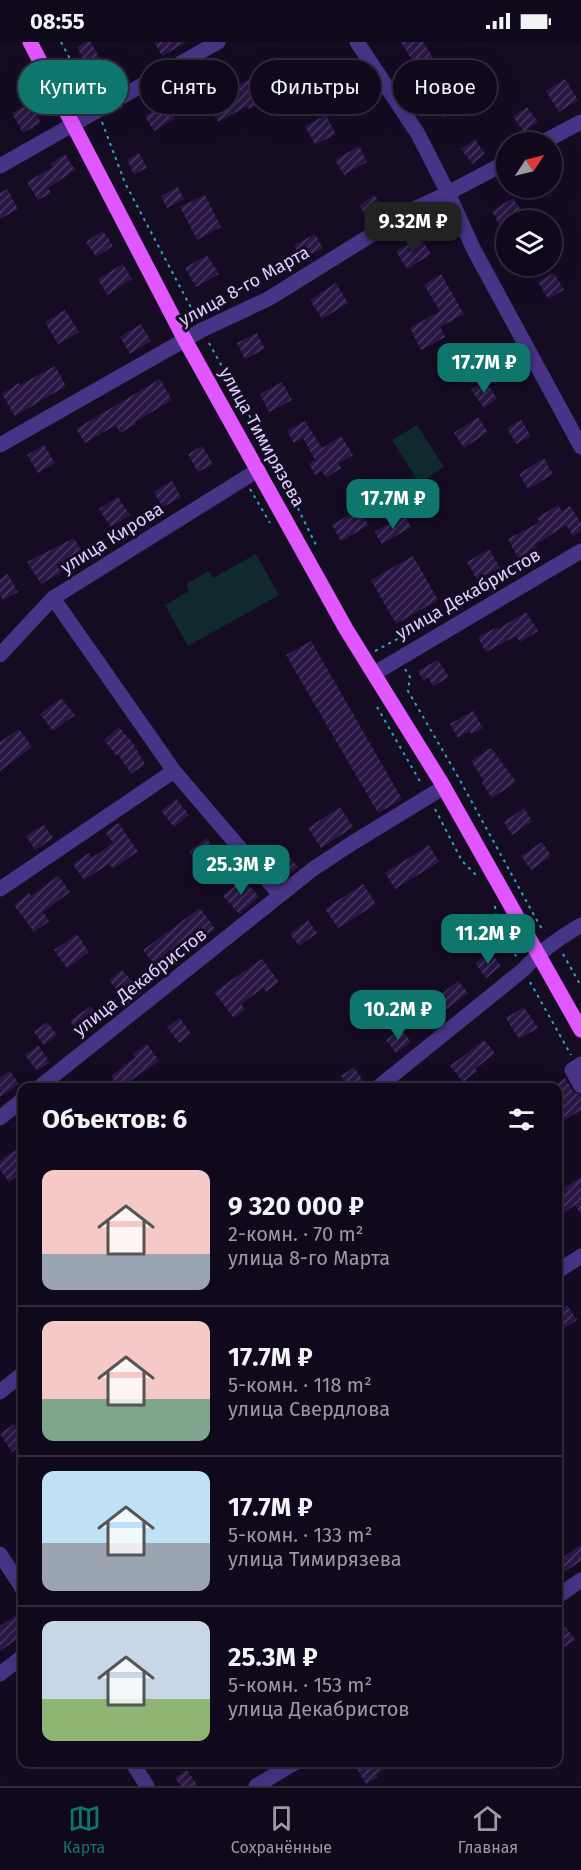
<!DOCTYPE html>
<html lang="ru">
<head>
<meta charset="utf-8">
<style>
  body { margin:0; font-family:"Fira Sans",sans-serif; background:#1e1728; color:#f1f3f6; height:100vh; display:flex; flex-direction:column; font-size:22px; white-space:nowrap }
  * { box-sizing:border-box; margin:0 }
  p { font-size:20px; color:#9c9aa3 }
  .icon { flex:none; width:33px; height:33px; fill:none; stroke:currentColor; stroke-width:2; stroke-linecap:round; stroke-linejoin:round }
  .map { position:relative; flex:1; overflow:hidden }
  .details { position:absolute; left:18px; top:1041px; width:544px; height:684px; display:flex; flex-direction:column; background:#10091b; border-radius:12px; box-shadow:0 6px 24px #0002,0 0 0 2px #302a3a }
  .details>* { flex:none }
  .top-card { position:absolute; left:18px; top:18px; width:546px; height:54px; display:flex; gap:12px }
  .needle { width:39px; rotate:55deg }
  .fabs { position:absolute; left:496px; top:90px; display:grid; gap:12px }
  .fabs a { display:grid; place-items:center; width:66px; height:66px; border-radius:50%; background:#10091b; box-shadow:0 6px 24px #0002,0 0 0 2px #302a3a; font-size:30px }
  .price { position:absolute; translate:-50% -51px; padding:0 14px; border-radius:12px; background:#0f766e; color:#fff; font-size:20px; line-height:39px; filter:drop-shadow(0 2px 3px #0008) }
  .price::after { content:''; position:absolute; left:50%; top:36px; width:18px; height:14px; margin-left:-9px; background:inherit; clip-path:polygon(0 0,100% 0,50% 100%) }
  .price.active { background:#222; color:#fff }
  ul { padding:0; list-style:none }
  li { display:flex; align-items:center; gap:18px; height:150px; padding:0 24px }
  li+li { border-top:2px solid #302a3a }
  li span { display:grid; place-items:center; flex:none; width:168px; height:120px; border-radius:12px; color:#555 }
  li>.icon { margin-inline-start:auto }
  span .icon { width:72px; height:72px; fill:#fffc; stroke-width:1 }
  li b { font-size:26px }
  h2 { display:flex; justify-content:space-between; align-items:center; height:72px; padding:0 24px; font-size:26px }
  .tag { padding:0 21px; border-radius:27px; background:#10091b; box-shadow:0 6px 24px #0002,0 0 0 2px #302a3a; font-size:21px; line-height:54px }
  .tag.active { background:#0f766e; color:#fff }
  .status { display:flex; justify-content:space-between; align-items:center; height:42px; padding:0 30px; background:#10091b; direction:ltr }
  .status svg { height:16px; fill:currentColor }
  .dock { display:flex; justify-content:space-around; align-items:center; height:84px; border-top:2px solid #302a3a; background:#10091b; font-size:16px; color:#9c9aa3 }
  .dock a { display:grid; justify-items:center; gap:3px }
  .dock .active { color:#0f766e }
  .map>svg:first-child { display:block }
  .green { fill:#0f292e }
  .building { fill:url(#building-hatch) }
  .lines { fill:none; stroke-linecap:round; stroke-linejoin:round }
  .path { stroke:#27a8bb; stroke-width:2; stroke-dasharray:3 4.5; stroke-linecap:butt }
  .minor { stroke:#473486; stroke-width:15 }
  .major { stroke:#e056ff; stroke-width:15 }
  .labels { text-anchor:middle; stroke-width:6; stroke-linejoin:round; paint-order:stroke }
  .street-label { font-size:18px; fill:#decfff; stroke:#150c24 }
</style>
</head>
<body>
<div class="status"><b>08:55</b><svg viewBox="0 0 49 12"><path d="M0 12V9h3v3zM5 12V6h3v6zM10 12V3h3v9zM15 12V0h3v12zM26 1h20v11H26zM47 4h2v5h-2z"/></svg></div>
<div class="map">
<svg width="581" height="1744" viewBox="0 0 581 1744">
  <defs>
    <pattern id="building-hatch" width="6" height="6" patternUnits="userSpaceOnUse" patternTransform="scale(1.5)"><rect width="6" height="6" fill="#2a1746"/><path d="M-1 1l2-2M0 6l6-6M5 7l2-2" fill="none" stroke="#483862"/></pattern>
  </defs>
  <rect width="100%" height="100%" fill="#150c24"/>
  <path class="green" d="M417,383L444,425L419,441L392,398Z
    M256,512L279,553L188,604L165,563L189,549L186,542L209,529L213,536Z"/>
  <path class="building" d="M86,0H91L103,23L89,30L77,5Z
    M154,0H187L162,14Z
    M401,0H423L434,17L418,28Z
    M332,30L340,47L325,55L316,39Z
    M260,32L272,56L249,67L248,64L218,80L204,55L227,42L230,47Z
    M565,37L578,58L559,70L546,49Z
    M456,52L464,64L444,76L437,64Z
    M30,61L41,81L23,91L12,71Z
    M166,61L175,76L154,89L145,74Z
    M527,65L538,80L524,90L513,75Z
    M326,73L336,92L315,103L305,84Z
    M475,97L485,112L472,122L461,107Z
    M359,104L367,120L344,133L335,118Z
    M139,111L147,126L134,132L127,118Z
    M65,112L75,128L48,146L51,151L38,158L27,140L53,125L50,122Z
    M178,145L184,157L167,166L161,154Z
    M7,147L18,167L0,177V151Z
    M205,153L221,185L197,198L180,165Z
    M374,153L385,167L370,178L359,164Z
    M513,156L521,169L499,182L492,169Z
    M103,189L113,204L96,215L86,200Z
    M315,192L323,206L302,218L294,203Z
    M420,195L431,212L407,227L396,209Z
    M207,213L219,232L196,245L185,226Z
    M123,222L132,237L107,253L98,237Z
    M554,231L564,248L548,257L538,240Z
    M441,232L464,272L440,285L445,295L421,308L410,286L440,269L424,243Z
    M336,241L348,261L322,277L310,258Z
    M65,268L79,290L58,302L45,280Z
    M141,282L151,299L130,312L120,295Z
    M257,291L265,307L245,317L237,301Z
    M480,306L491,324L474,334L463,316Z
    M55,324L66,344L15,374L2,352L19,341L20,343Z
    M160,337L172,358L135,380L136,382L120,391L116,383L85,401L76,387Z
    M485,339L497,356L484,366L471,348Z
    M282,340L292,358L269,370L260,352Z
    M478,375L488,390L464,406L454,391Z
    M521,378L531,394L516,402L507,386Z
    M305,379L322,406L341,394L353,413L339,421L341,426L326,436L322,429L315,433L309,422L315,418L303,396L294,401L287,389Z
    M44,403L55,421L38,431L27,413Z
    M202,404L213,422L198,430L188,412Z
    M544,416L553,432L528,447L519,432Z
    M172,439L181,455L163,465L154,450Z
    M118,455L130,473L111,485L99,467Z
    M558,463L562,469L570,464L581,481V489L573,494L566,483L535,503L538,510L520,520L508,497L540,480L537,476Z
    M359,467L369,483L341,499L332,483Z
    M404,473L411,485L382,502L374,490Z
    M74,496L85,516L41,542L27,520Z
    M489,507L500,526L477,538L467,520Z
    M413,514L438,558L396,582L371,538Z
    M8,532L18,550L3,558L0,553V537Z
    M526,570L538,589L520,600L516,594L486,610L478,595L497,585L498,587Z
    M311,599L402,757L378,771L286,613Z
    M438,618L449,635L433,644L428,635L423,638L418,629Z
    M61,656L75,673L53,689L40,672Z
    M473,669L483,686L471,692L470,689L458,696L450,682Z
    M119,685L132,700L145,722L131,732L118,712L116,713L104,698Z
    M19,687L32,705L0,729V700Z
    M491,706L516,740L492,756L482,741L484,739L471,719Z
    M176,757L189,773L174,785L161,769Z
    M340,765L353,785L321,806L308,786Z
    M524,766L532,779L512,793L504,780Z
    M118,781L138,809L113,827L109,822L84,838L73,822L89,811L92,816L113,801L105,790Z
    M44,783L53,796L35,808L26,794Z
    M206,796L218,811L201,825L189,810Z
    M542,800L551,814L531,828L521,814Z
    M429,803L439,820L395,847L385,831Z
    M285,810L298,825L281,840L269,825Z
    M58,834L70,850L43,870L49,879L34,890L14,863L29,851L31,854Z
    M243,836L259,855L239,872L223,854Z
    M363,842L376,862L338,886L325,867Z
    M200,866L215,887L176,914L178,916L160,930L143,908Z
    M308,878L317,891L299,904L290,892Z
    M77,892L89,910L67,926L54,908Z
    M491,910L501,924L486,936L475,921Z
    M262,917L279,940L266,950L263,946L241,962L245,967L234,976L214,950Z
    M122,928L142,951L128,962L109,938Z
    M458,939L468,951L439,973L441,975L430,984L419,970Z
    M91,964L101,979L81,994L70,979Z
    M524,965L538,986L519,997L506,976Z
    M180,976L191,992L179,1001L167,985Z
    M47,980L57,993L44,1003L34,990Z
    M401,987L411,1000L396,1011L386,998Z
    M484,998L495,1011L475,1027L477,1029L463,1040L450,1024Z
    M147,1002L159,1019L130,1039L132,1041L126,1046H103L114,1038L111,1034L135,1015L133,1012Z
    M38,1003L50,1020L37,1029L25,1013Z
    M354,1025L364,1040L356,1046H349L341,1034Z
    M10,1029L19,1042L0,1055V1036Z
    M565,1036L573,1049L581,1054V1068L558,1082V1041Z
    M15,1108L22,1118V1131L9,1140L0,1128V1119Z
    M581,1135V1173L575,1163L558,1175V1155L566,1150L564,1146Z
    M567,1263L577,1278L563,1287L558,1280V1269Z
    M14,1382L22,1393V1402L12,1410L0,1392Z
    M581,1503V1519L558,1534V1519Z
    M19,1571L22,1577V1594L0,1609V1584Z
    M566,1585L575,1598L558,1609V1590Z
    M353,1720H393L376,1733L378,1735L366,1742Z
    M187,1728L198,1744H181L175,1736Z"/>
  <g class="lines">
    <path class="path" d="M61,0L91,56
      M102,80L125,141L197,277
      M209,301L274,418L316,503
      M250,447L270,481
      M375,609L403,594L410,595
      M405,627L410,635L408,649L457,733L540,884L545,889
      M377,665L422,743
      M435,767L462,819L478,835
      M495,864L496,875L517,916
      M563,912L581,944
      M530,940L571,1013"/>
    <path class="minor" d="M357,0L418,92L448,151L474,208L581,405
      M543,100L581,80
      M0,124L218,0
      M0,403L202,288L268,257L410,169L448,151L507,120
      M53,556L174,729L280,853
      M0,613L53,556L258,428
      M375,631L581,509
      M0,847L174,729
      M581,1022L572,1028L581,1044
      M38,1046L313,827L354,800L444,745
      M377,1046L523,928C540,909 559,896 581,883
      M0,1076L22,1058
      M558,1229L581,1214
      M0,1350L22,1332
      M0,1512L22,1546
      M558,1554L581,1538
      M0,1632L22,1615
      M132,1720L147,1744
      M256,1744L296,1720"/>
    <path class="major" d="M30,0L185,298L346,587L441,740L581,988"/>
  </g>
  <g class="labels">
    <g class="street-label">
      <text transform="translate(244 244) rotate(-29)" y="6">улица 8-го Марта</text>
      <text transform="translate(262 395) rotate(61)" y="6">улица Тимирязева</text>
      <text transform="translate(112 496) rotate(-32)" y="6">улица Кирова</text>
      <text transform="translate(468 552) rotate(-30)" y="6">улица Декабристов</text>
      <text transform="translate(140 940) rotate(-38)" y="6">улица Декабристов</text>
    </g>
  </g>
</svg>
<div class="fabs">
<a><svg class="needle" viewBox="-14 -14 28 28"><path d="M0-13l5 13h-10z" fill="#e53935"/><path d="M0 13l5-13h-10z" fill="#9c9aa3"/></svg></a>
<a><svg class="icon" aria-label="layers" viewBox="0 0 24 24"><path d="M12 4l9 5-9 5-9-5zM3 14l9 5 9-5"/></svg></a>
</div>
<b class="price active" style="left:413px;top:211px">9.32M ₽</b>
<b class="price" style="left:484px;top:352px">17.7M ₽</b>
<b class="price" style="left:393px;top:488px">17.7M ₽</b>
<b class="price" style="left:241px;top:854px">25.3M ₽</b>
<b class="price" style="left:488px;top:923px">11.2M ₽</b>
<b class="price" style="left:398px;top:999px">10.2M ₽</b>
<div class="top-card">
<a class="tag active">Купить</a>
<a class="tag">Снять</a>
<a class="tag">Фильтры</a>
<a class="tag">Новое</a>
</div>
<section class="details">
<h2>Объектов: 6<svg class="icon" aria-label="filters" viewBox="0 0 24 24"><path d="M4 7h16M4 17h16"/><circle cx="9" cy="7" r="2"/><circle cx="15" cy="17" r="2"/></svg></h2>
<ul>
<li><span style="background:linear-gradient(#f6c9c9 70%,#9aa5b1 0)"><svg class="icon" aria-label="home" viewBox="0 0 24 24"><path d="M3 11l9-7 9 7M6 9v11h12V9"/></svg></span><div><b>9 320 000 ₽</b><p>2-комн. · 70 m²</p><p>улица 8-го Марта</p></div></li>
<li><span style="background:linear-gradient(#f6c9c9 65%,#7fa58c 0)"><svg class="icon" aria-label="home" viewBox="0 0 24 24"><path d="M3 11l9-7 9 7M6 9v11h12V9"/></svg></span><div><b>17.7M ₽</b><p>5-комн. · 118 m²</p><p>улица Свердлова</p></div></li>
<li><span style="background:linear-gradient(#bfe0f5 60%,#9aa5b1 0)"><svg class="icon" aria-label="home" viewBox="0 0 24 24"><path d="M3 11l9-7 9 7M6 9v11h12V9"/></svg></span><div><b>17.7M ₽</b><p>5-комн. · 133 m²</p><p>улица Тимирязева</p></div></li>
<li><span style="background:linear-gradient(#c9d6e8 65%,#8fb573 0)"><svg class="icon" aria-label="home" viewBox="0 0 24 24"><path d="M3 11l9-7 9 7M6 9v11h12V9"/></svg></span><div><b>25.3M ₽</b><p>5-комн. · 153 m²</p><p>улица Декабристов</p></div></li>
</ul>
</section>
</div>
<nav class="dock">
<a class="active"><svg class="icon" aria-label="map" viewBox="0 0 24 24"><path d="M3 6l6-2 6 2 6-2v14l-6 2-6-2-6 2zM9 4v14M15 6v14"/></svg>Карта</a>
<a><svg class="icon" aria-label="saved" viewBox="0 0 24 24"><path d="M7 4h10v16l-5-4-5 4z"/></svg>Сохранённые</a>
<a><svg class="icon" aria-label="home" viewBox="0 0 24 24"><path d="M3 11l9-7 9 7M6 9v11h12V9"/></svg>Главная</a>
</nav>
</body>
</html>
